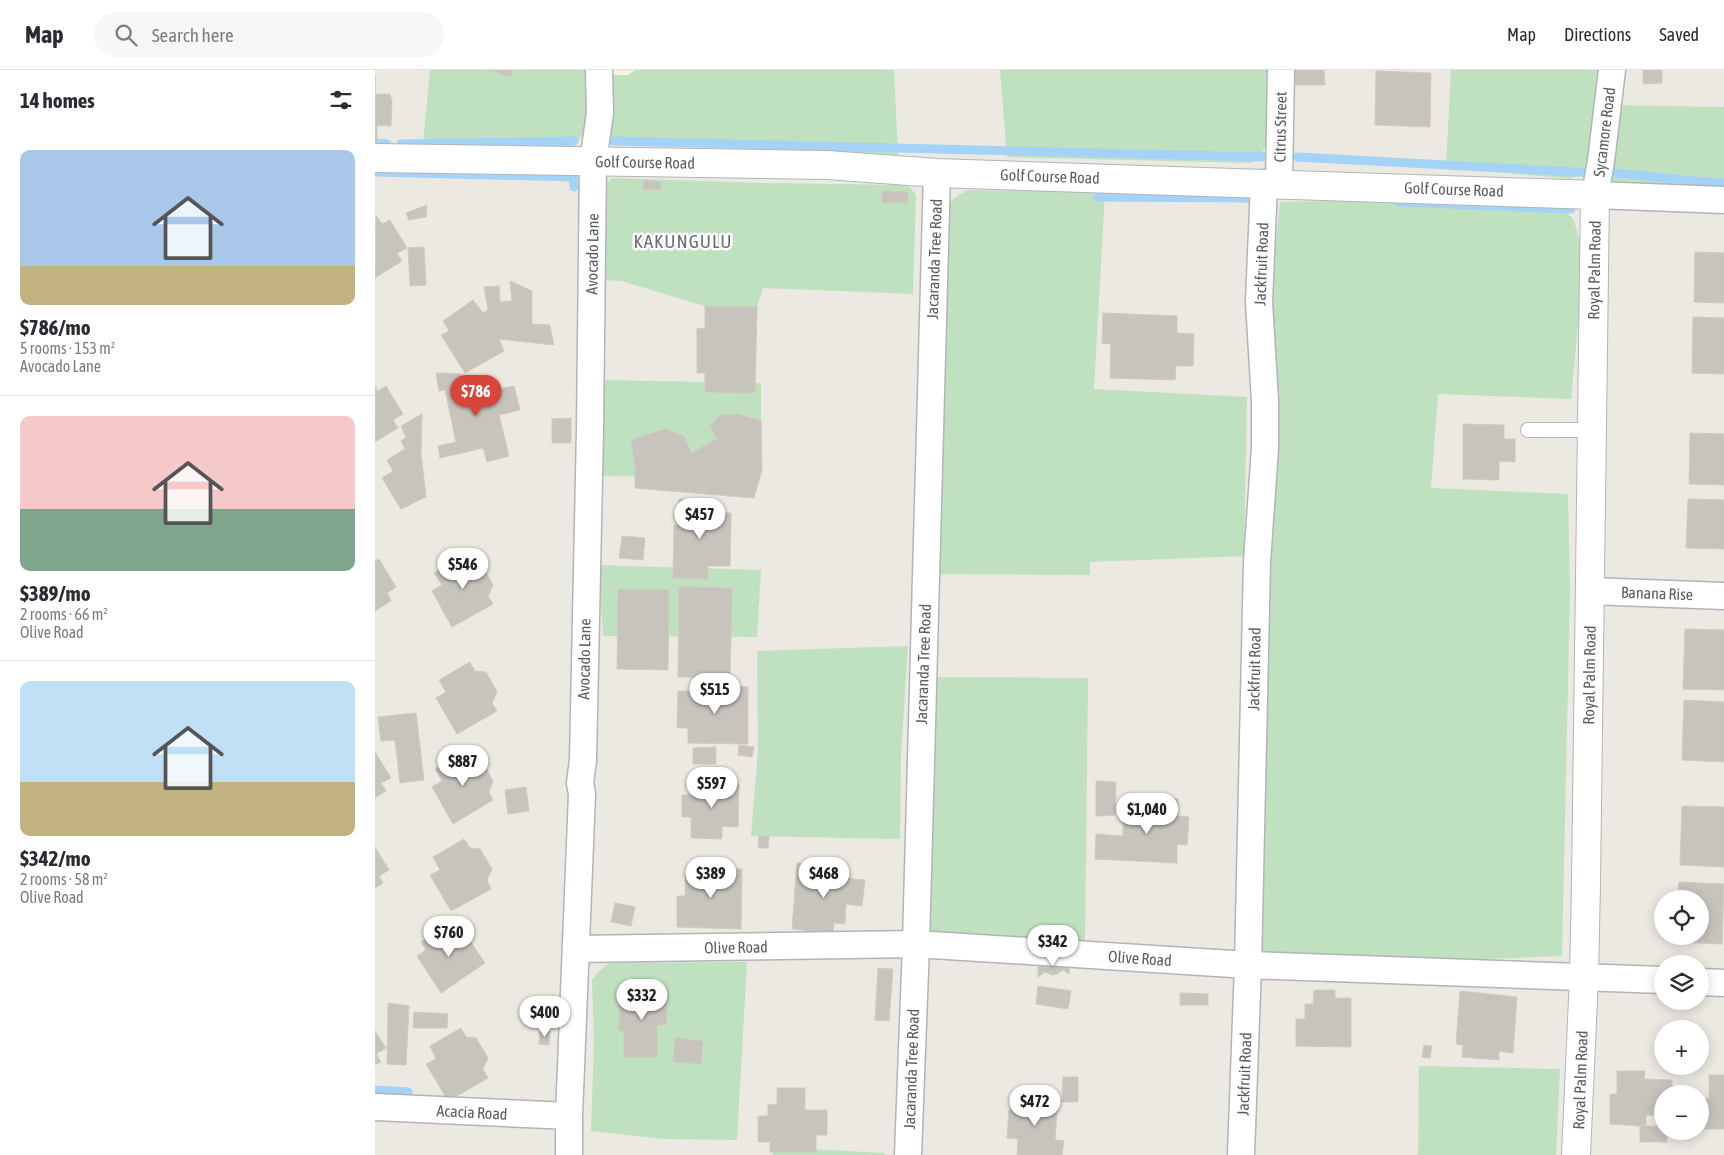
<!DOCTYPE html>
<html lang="en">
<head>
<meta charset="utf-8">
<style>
  body { margin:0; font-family:"Asap Condensed",sans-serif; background:#f7f7f7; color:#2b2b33; height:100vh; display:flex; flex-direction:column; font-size:19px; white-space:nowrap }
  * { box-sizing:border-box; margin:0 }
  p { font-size:16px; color:#7c7c81 }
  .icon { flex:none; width:28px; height:28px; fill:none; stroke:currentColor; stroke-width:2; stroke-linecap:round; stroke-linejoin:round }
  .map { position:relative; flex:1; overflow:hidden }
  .sheet { display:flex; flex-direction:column; background:#fff; width:375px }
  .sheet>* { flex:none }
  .fabs { position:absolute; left:1279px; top:820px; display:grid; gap:10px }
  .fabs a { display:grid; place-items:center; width:55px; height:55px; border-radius:50%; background:#fff; box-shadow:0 2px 12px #0003; font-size:25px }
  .price { position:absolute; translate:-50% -42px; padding:0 11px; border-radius:18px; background:#fff; color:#222; font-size:16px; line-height:32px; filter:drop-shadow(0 1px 2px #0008) }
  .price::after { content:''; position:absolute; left:50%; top:30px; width:15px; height:11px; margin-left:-8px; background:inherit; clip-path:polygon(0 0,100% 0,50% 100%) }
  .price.selected { background:#d94639; color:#fff }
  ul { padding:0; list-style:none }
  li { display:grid; align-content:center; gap:10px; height:265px; padding:0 20px }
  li+li { border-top:1px solid #e1e1e2 }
  li span { display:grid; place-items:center; height:155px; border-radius:10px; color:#555 }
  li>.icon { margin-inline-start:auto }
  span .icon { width:90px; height:90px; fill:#fffc; stroke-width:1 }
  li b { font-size:21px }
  h2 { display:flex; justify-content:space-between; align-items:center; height:60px; padding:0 20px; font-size:21px }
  header { display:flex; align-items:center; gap:30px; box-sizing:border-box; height:70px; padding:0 25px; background:#fff; border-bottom:1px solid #e1e1e2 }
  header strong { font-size:24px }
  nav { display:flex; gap:28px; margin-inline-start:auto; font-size:18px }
  .search { width:350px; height:45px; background:#f7f7f7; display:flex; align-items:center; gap:12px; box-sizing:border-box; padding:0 18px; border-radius:28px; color:#7c7c81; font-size:19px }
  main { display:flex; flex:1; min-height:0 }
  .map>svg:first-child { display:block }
  .commercial { fill:#faf2d7 }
  .green { fill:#bfe1bf }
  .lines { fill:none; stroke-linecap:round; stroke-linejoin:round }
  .stream { stroke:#a5d3f7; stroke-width:9 }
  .building { fill:#c7c4be; stroke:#cfcbc0 }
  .service-casing { stroke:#b2b4b8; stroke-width:16 }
  .minor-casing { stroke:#b2b4b8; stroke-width:29 }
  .tertiary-casing { stroke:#b2b4b8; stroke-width:30 }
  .service { stroke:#fff; stroke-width:14 }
  .minor { stroke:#fff; stroke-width:26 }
  .tertiary { stroke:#fff; stroke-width:28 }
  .labels { text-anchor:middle; stroke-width:5; stroke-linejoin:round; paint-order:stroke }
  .street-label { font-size:16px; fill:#5a5d61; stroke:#fff }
  .quarter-label { font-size:19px; letter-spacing:1px; fill:#6b6f73; stroke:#fff }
</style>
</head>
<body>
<header>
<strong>Map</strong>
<div class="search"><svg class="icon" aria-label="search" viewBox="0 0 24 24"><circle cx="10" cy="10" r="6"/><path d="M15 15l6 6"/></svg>Search here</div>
<nav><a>Map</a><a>Directions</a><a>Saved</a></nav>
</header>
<main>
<section class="sheet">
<h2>14 homes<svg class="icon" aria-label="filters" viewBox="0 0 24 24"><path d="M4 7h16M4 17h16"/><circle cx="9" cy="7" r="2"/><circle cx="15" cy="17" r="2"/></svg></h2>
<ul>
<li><span style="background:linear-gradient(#a9c7e8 75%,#c2b280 0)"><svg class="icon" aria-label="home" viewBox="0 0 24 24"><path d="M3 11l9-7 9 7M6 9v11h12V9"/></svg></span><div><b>$786/mo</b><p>5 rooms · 153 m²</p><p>Avocado Lane</p></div></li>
<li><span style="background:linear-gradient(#f6c9c9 60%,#7fa58c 0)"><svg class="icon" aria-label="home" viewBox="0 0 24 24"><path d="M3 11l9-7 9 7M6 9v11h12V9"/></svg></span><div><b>$389/mo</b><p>2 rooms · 66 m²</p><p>Olive Road</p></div></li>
<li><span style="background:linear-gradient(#bfe0f5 65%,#c2b280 0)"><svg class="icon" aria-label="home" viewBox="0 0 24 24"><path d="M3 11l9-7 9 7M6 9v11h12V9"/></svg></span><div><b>$342/mo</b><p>2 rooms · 58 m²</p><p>Olive Road</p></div></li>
</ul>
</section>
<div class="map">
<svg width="1349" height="1085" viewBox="0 0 1349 1085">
  <rect width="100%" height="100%" fill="#ebe9e1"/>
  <path class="commercial" d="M234,0H260L253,5H234Z"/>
  <path class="green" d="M55,0H212V59L198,78L48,73Z
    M260,0H519L523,85L341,76L228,75L234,5H253Z
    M625,0H894L892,73L886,85L875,93L632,87Z
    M1076,0H1223C1221,22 1221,88 1206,103C1204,105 1199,107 1196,109L1071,97Z
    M1233,35L1349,37V117L1247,113L1231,110Z
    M237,108L388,113L527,115L535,117L541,125L538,224L388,218L382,237L330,236L246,211L230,210L225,120Z
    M593,120L730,122L719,319L872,327L869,486L715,492V505L559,504L568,142L579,128Z
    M1057,129L1185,133L1199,151L1205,171V235L1196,329L1063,324L1056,418L1193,424L1195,520L1187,886L1057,891L882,883L898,201L905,132Z
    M229,310L386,313V407L224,406Z
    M223,495L386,500L382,567L228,566Z
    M533,576L526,684L525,769L376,766L383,681L382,581Z
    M555,607L713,608L710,875L551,864Z
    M372,892L362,1070L290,1069L216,1061L219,971L217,910L222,903L234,893Z
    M1044,996L1185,999L1181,1085H1043Z
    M397,1077L509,1083L510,1085H398Z"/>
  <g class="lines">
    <path class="stream" d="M238,71L889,87
      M0,73L12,74
      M26,74L199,71
      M922,87L1200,102L1241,103L1319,111L1349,113
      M0,102L198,107L199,117
      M723,127L874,128
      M1023,132L1196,139
      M0,1020L33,1022"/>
  </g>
  <path class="building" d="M113,0H138L136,7Z
    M919,0H949L950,15H919Z
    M1268,0H1287V13L1268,14Z
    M1001,1L1056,3L1055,57L1000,55Z
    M0,5V24H15L17,31L16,56L2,55V77H0Z
    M269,110L286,112L285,120L268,119Z
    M507,121L533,122L532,133H507Z
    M52,135L51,147L34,150L31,143Z
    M1,145L7,154L15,150L32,178L22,183L27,191L0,208Z
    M49,177L51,215L35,216L33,178Z
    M1320,182L1349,183V233L1319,232Z
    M135,211L157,221V254L175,255L179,275L124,269L129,281L90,303L66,265L74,261L68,251L98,230L108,243L113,240L109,217L124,216L125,232L137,231Z
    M330,236L382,237L380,323L330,322V303H322V258L330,259Z
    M728,243L802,246V263L819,264L818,296H801L800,310L735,308L736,274L727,273Z
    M1318,247L1349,248V304L1317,303Z
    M61,303L86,304L89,312L119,320L139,316L145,340L124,345L134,386L112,392L108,378L65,388L63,376L81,372L70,320L64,321Z
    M0,316L3,321L11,316L28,344L18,350L23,358L0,372Z
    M47,344L46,383L51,427L26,439L7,408L18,401L12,390L30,379L26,371L31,367L26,356Z
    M363,344L386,351L387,400L379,428L260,418V394L256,371L270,365L291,359L309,366L316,383L342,369L335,356L345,345Z
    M196,348V373H177V349Z
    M1088,354L1129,355V369H1140V392L1124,391V410L1088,409Z
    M1315,363L1349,364V415L1314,414Z
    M304,429H331V442L356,443L355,496H333V509L298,508L299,455H303Z
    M1313,429L1349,430V479L1311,478Z
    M247,466L270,468L268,490L244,488Z
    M91,485L96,494L107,495L118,515L113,526L118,534L77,557L57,521L67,515L59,503Z
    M4,489L21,517L12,523L16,531L0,541V491Z
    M304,517L357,518L355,608L303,607Z
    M243,519L294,520L293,600L242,599Z
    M1310,559L1349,560V620L1308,619Z
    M95,592L100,601L111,602L122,622L117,633L122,641L82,664L61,628L71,622L64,610Z
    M327,616L373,617V674L313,673V658H302L303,621H327Z
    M1309,630L1349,632V692L1307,690Z
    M41,643L49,710L25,713L20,670L6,671L3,647Z
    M364,675L379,677L377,687L363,685Z
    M341,677V694H318V678Z
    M91,681L97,690L107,691L118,711L114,722L118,730L78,754L57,717L67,711L60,699Z
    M0,682L16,708L6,713L11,721L0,728Z
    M721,711L741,712L740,745L721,746Z
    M317,714H364L363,757L347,756V769L316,768V747H307V725H317Z
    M151,717L154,741L133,744L130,720Z
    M767,727L803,729L802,746L814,747L812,775L802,774V793L720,789L721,764L748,766V747L766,748Z
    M1307,736L1349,737V797L1305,795Z
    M384,766H394L393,778H383Z
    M89,769L95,778L105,779L117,799L112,810L116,819L76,841L55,805L65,800L58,787Z
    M0,777L14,800L4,806L8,813L0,818Z
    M422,793L469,797L468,808L490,810L487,836L471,834L470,854L459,853L457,869L436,868L437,861L417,859Z
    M311,797L367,799L366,859L302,857V826H310Z
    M1304,812L1349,814L1347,874L1302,872V866H1325V829H1303Z
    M240,833L260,837L256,856L236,852Z
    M85,856L110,893L66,923L42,886L51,880L46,872L67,858L72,865Z
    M663,890L695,891L694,904L688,900L682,904L677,905L670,902L663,907Z
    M503,898L518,899L514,951L500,950Z
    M663,916L696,921L693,939L661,934Z
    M244,920H291L292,955H282V987H249V961H244Z
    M939,920H960V928H976V977L921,976V949H930V934H938Z
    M1085,921L1142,927L1138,983L1124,981V990L1087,987L1088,975L1081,974Z
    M805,923L833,924V935H805Z
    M13,933L34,936L31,995L12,994Z
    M39,942L73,944L72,958H38Z
    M86,958L91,967L101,968L113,988L108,999L113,1008L73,1031L51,994L61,989L55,976Z
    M0,961L11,978L1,984L6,992L0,995Z
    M165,961H175L174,975L164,974Z
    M300,968L328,971L326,994L298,992Z
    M1049,975L1057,976L1055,988L1047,987Z
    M1242,1001H1270L1269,1009L1297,1010V1024H1288V1046L1271,1045V1055L1265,1056L1235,1054V1024H1242Z
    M1334,1005H1349V1059H1327V1028L1334,1029Z
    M688,1007H703V1032H687Z
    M402,1018H430V1040H452V1065H441V1082H395V1072H383V1046H393V1034L402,1035Z
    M652,1026L683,1029L680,1070L689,1071L687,1085H642L643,1069L632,1068L634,1040L644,1041L645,1031Z
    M1265,1056H1288V1061H1292V1072H1265Z"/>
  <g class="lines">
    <g class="service-casing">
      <path id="service" d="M1153,360H1217"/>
    </g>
    <g class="minor-casing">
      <path id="minor" d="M1237,0L1226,91L1220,125L1349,130
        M904,113L906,0
        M1215,521L1349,526
        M202,879L541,874L873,895L1288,910
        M1325,912L1349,913
        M0,1037L194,1046
        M194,1085V1046L207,724L205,713L208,690L215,359L218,92L225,43L224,0
        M533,1085L541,874L562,103
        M866,1085L873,895L882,492L890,378V331L884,232L889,113"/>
    </g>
    <g class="tertiary-casing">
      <path id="tertiary" d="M0,88L452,95L562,103L1220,125L1211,813L1209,907L1201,1085"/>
    </g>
    <use href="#service" class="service"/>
    <use href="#minor" class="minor"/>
    <use href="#tertiary" class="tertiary"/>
  </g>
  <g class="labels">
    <g class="street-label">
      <text transform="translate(905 57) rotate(-89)" y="6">Citrus Street</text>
      <text transform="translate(1229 62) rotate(-83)" y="6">Sycamore Road</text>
      <text transform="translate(270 92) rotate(1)" y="6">Golf Course Road</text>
      <text transform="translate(675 106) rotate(2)" y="6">Golf Course Road</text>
      <text transform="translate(1079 119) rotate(2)" y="6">Golf Course Road</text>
      <text transform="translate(217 184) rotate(-89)" y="6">Avocado Lane</text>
      <text transform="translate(559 189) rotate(-88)" y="6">Jacaranda Tree Road</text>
      <text transform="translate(886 194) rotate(-88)" y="6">Jackfruit Road</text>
      <text transform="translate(1219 200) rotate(-89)" y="6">Royal Palm Road</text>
      <text transform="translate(1282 523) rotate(2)" y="6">Banana Rise</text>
      <text transform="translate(209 589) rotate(-89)" y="6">Avocado Lane</text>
      <text transform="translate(548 594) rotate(-88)" y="6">Jacaranda Tree Road</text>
      <text transform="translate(879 599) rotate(-89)" y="6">Jackfruit Road</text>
      <text transform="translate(1214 605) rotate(-89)" y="6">Royal Palm Road</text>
      <text transform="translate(361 877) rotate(-1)" y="6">Olive Road</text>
      <text transform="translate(765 888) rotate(4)" y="6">Olive Road</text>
      <text transform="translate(536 999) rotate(-88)" y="6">Jacaranda Tree Road</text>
      <text transform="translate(869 1004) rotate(-88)" y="6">Jackfruit Road</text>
      <text transform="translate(1205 1010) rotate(-88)" y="6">Royal Palm Road</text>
      <text transform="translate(97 1042) rotate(3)" y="6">Acacia Road</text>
    </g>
    <g class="quarter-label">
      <text x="308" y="178">KAKUNGULU</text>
    </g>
  </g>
</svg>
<div class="fabs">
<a><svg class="icon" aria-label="locate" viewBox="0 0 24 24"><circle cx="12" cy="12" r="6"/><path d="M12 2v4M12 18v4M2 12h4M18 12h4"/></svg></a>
<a><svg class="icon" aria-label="layers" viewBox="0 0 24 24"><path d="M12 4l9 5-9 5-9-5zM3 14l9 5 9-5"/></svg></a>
<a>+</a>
<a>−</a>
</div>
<b class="price selected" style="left:101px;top:347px">$786</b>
<b class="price" style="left:325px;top:470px">$457</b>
<b class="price" style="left:88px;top:520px">$546</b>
<b class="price" style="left:340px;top:645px">$515</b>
<b class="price" style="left:88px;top:717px">$887</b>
<b class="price" style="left:337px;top:739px">$597</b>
<b class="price" style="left:772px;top:765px">$1,040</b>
<b class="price" style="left:336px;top:829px">$389</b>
<b class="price" style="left:449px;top:829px">$468</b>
<b class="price" style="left:74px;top:888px">$760</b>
<b class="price" style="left:678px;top:897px">$342</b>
<b class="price" style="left:267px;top:951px">$332</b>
<b class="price" style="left:170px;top:968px">$400</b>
<b class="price" style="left:660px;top:1057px">$472</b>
</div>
</main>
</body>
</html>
